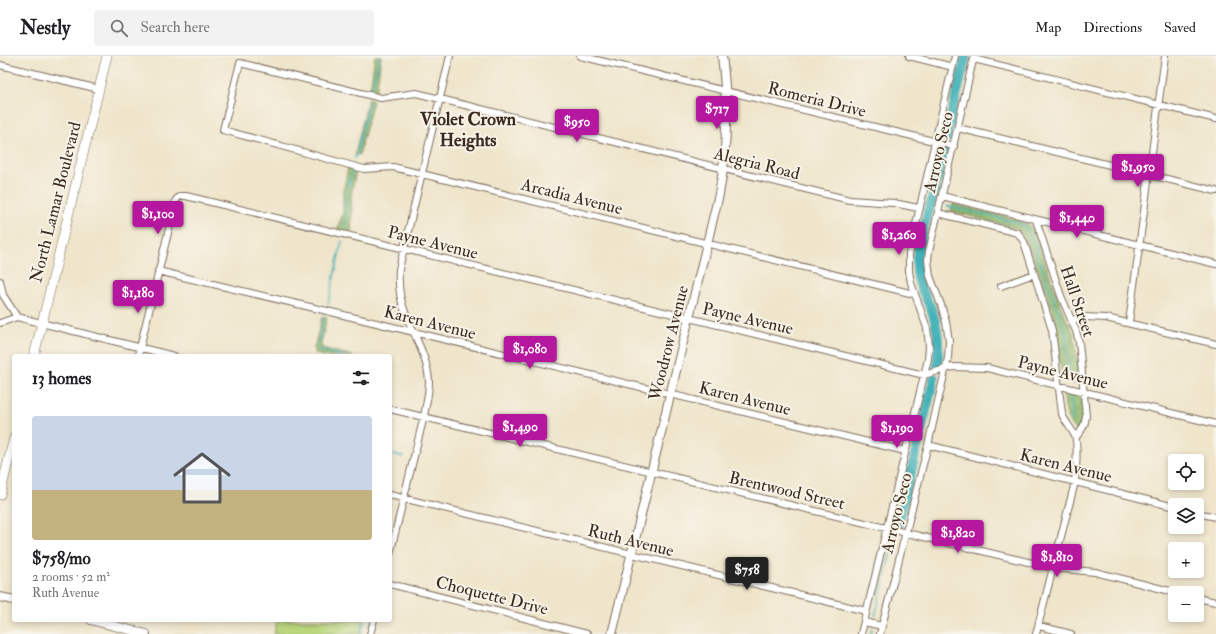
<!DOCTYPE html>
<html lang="en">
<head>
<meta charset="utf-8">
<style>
  body { margin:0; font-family:"IM FELL Double Pica",serif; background:#f2f2f2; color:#202124; height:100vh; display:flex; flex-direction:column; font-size:15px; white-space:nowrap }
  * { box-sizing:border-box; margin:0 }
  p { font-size:13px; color:#757577 }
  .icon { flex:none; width:22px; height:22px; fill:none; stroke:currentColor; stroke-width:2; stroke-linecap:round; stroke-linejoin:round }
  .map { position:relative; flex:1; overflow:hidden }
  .panel { position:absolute; left:12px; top:298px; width:380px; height:268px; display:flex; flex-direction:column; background:#fff; border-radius:4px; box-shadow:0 2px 6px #0003 }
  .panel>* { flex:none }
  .tools { position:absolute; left:1168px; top:398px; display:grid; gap:8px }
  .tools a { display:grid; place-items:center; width:36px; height:36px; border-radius:4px; background:#fff; box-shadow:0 2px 6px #0003; font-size:20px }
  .price { position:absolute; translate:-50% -34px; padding:0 9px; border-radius:4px; background:#b5179e; color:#fff; font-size:13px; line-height:26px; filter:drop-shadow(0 1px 2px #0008) }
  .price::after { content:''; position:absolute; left:50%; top:24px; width:12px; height:9px; margin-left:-6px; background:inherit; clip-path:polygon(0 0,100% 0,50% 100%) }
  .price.selected { background:#222; color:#fff }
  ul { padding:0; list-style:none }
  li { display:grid; align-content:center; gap:8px; height:212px; padding:0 20px }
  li+li { border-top:1px solid #e0e0e0 }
  li span { display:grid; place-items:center; height:124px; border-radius:4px; color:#555 }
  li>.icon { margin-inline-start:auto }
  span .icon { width:72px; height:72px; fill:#fffc; stroke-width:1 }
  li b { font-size:17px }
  h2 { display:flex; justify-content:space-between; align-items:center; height:48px; padding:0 20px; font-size:17px }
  header { display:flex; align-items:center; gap:24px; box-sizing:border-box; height:56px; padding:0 20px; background:#fff; border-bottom:1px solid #e0e0e0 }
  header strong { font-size:19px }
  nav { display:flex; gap:22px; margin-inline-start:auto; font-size:14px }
  .search { width:280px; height:36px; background:#f2f2f2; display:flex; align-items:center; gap:10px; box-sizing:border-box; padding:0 14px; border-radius:4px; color:#757577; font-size:15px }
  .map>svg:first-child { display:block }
  .forest { fill:url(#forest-crowns); stroke:#667045 }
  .park { fill:#b9d67c; stroke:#7a804d }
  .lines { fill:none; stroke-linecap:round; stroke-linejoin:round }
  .stream { stroke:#40b0b7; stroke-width:1.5 }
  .river { stroke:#40b0b7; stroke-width:10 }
  .street-casing { stroke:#7a6b5b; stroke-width:8 }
  .secondary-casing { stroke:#7a6b5b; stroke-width:10 }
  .primary-casing { stroke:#7a6b5b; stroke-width:10 }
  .street { stroke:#fff; stroke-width:6 }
  .secondary { stroke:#fff; stroke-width:8 }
  .primary { stroke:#fff; stroke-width:9 }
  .labels { text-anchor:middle; stroke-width:4; stroke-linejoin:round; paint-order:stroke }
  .street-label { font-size:17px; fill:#3b2a1e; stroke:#f7f3e8 }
  .neighbourhood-label { font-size:18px; font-weight:bold; fill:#3b2a1e; stroke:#f7f3e8 }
</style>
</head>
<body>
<header>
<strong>Nestly</strong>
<div class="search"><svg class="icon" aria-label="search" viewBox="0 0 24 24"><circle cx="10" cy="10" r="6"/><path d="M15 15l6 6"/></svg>Search here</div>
<nav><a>Map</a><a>Directions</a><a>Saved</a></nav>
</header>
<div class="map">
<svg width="1216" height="578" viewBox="0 0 1216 578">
  <defs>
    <pattern id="forest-crowns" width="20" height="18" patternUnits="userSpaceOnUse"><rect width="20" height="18" fill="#92b76c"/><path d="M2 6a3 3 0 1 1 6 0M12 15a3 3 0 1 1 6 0" fill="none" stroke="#789558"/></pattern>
  </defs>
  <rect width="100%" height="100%" fill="#f7f3e8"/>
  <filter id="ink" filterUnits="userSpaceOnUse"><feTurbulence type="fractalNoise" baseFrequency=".025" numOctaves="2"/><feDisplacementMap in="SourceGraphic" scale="8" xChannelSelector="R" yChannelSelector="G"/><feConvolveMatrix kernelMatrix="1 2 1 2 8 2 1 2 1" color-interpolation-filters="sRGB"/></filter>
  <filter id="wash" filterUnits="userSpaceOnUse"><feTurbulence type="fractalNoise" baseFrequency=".012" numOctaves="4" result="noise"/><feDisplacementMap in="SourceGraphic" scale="16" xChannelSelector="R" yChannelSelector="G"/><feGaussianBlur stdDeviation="0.9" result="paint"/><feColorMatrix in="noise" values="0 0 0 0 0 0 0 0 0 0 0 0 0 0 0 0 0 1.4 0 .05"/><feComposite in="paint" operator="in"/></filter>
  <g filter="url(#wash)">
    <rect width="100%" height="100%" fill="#efe5cb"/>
    <path class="forest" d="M375,0H381L376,38L368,35L371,27Z
      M368,43L373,45L359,99L355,98Z
      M348,112L356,115L351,140L352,156L351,176L337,173L343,157V136Z
      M953,148L1020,164L1028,168L1034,175L1063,256L1074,278L1079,323L1078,326L1073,328C1071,327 1069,327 1067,325C1056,315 1058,275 1054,260C1049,244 1028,181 1018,173L951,155Z
      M322,261L327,262L321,288L322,292L353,300H324L314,297V292Z
      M1067,336L1081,338C1083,351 1085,362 1078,374H1075C1066,365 1065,353 1064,341V338Z"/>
    <path class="park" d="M277,564H364L361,578H274Z"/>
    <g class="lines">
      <path class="stream" d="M371,35L380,0
        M355,102L369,46
        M933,142L935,144
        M947,150L1015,166L1024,170L1033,184L1038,201L1062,266L1066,278L1069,323
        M345,172L347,137L352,115
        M328,248L342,185
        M324,261L318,290L319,294L344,300
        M1071,340L1073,366
        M390,398L403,401
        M875,560L895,479
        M361,578L364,564
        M871,578L872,573"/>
      <path class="river" d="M946,82L966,0
        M937,310C939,293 939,275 933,258C928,243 918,231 917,215C915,190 926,167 932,143C937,127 940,109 944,92
        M898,469L934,322"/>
    </g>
  </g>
  <g filter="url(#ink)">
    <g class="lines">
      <g class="street-casing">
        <path id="street" d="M580,0L954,90
          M909,0L953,11
          M974,3L1216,63
          M0,9L99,33
          M958,72L1216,135
          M942,140L1216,208
          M938,157L1018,177L1024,186L1052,274L1062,358C1065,366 1072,373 1075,380C1078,388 1076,417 1075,426L1036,578
          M1036,164L1061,240L1076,275L1079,286L1086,360C1085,370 1082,374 1076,381
          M158,215L327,255L905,395
          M0,225L3,239L17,261L174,300
          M1001,230L1034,218
          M914,238L393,111L364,113L223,74L240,7L381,42L416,37L850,144L894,147L918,152
          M1072,264L1085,261L1106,262L1216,288
          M1129,266L1165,0
          M0,267L17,261
          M138,300L176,144L180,140H186L924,319L953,311L987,312L1216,368
          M390,353L1053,512L1095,516L1178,537
          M928,389L1175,451
          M390,439L866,555
          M1197,457L1216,461
          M390,498L424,360C426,349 429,337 429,326C428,301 413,278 405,256C399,241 398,228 399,213L450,0
          M390,528L587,578
          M1197,542L1216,546
          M864,566L882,570
          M1039,570L1071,578
          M370,578L374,564
          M861,578L928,303L929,290L927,272L911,227L909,215V198L955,0
          M880,578L928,389L948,302L949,285L946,266L941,249L930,220L928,204L929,195L974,0"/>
      </g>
      <g class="secondary-casing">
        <path id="secondary" d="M0,541L14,544
          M91,564L146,578
          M612,578L719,138C728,92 728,47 722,0"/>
      </g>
      <g class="primary-casing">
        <path id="primary" d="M34,300L107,0
          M0,439L14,382"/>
      </g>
      <use href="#street" class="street"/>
      <use href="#secondary" class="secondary"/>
      <use href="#primary" class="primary"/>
    </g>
  </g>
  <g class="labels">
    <g class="street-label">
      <text transform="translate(817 43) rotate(14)" y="6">Romeria Drive</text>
      <text transform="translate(938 96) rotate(-77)" y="6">Arroyo Seco</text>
      <text transform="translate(757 107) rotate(14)" y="6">Alegria Road</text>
      <text transform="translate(572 140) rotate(14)" y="6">Arcadia Avenue</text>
      <text transform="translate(55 146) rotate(-76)" y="6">North Lamar Boulevard</text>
      <text transform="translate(433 186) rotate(14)" y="6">Payne Avenue</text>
      <text transform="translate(1078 245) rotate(71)" y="6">Hall Street</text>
      <text transform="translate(748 262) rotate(13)" y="6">Payne Avenue</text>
      <text transform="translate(430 266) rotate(14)" y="6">Karen Avenue</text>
      <text transform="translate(668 287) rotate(-76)" y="6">Woodrow Avenue</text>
      <text transform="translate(1063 316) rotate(14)" y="6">Payne Avenue</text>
      <text transform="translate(745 342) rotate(14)" y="6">Karen Avenue</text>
      <text transform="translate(1066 409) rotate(14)" y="6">Karen Avenue</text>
      <text transform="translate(787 434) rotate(13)" y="6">Brentwood Street</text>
      <text transform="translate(896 457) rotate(-76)" y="6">Arroyo Seco</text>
      <text transform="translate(631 484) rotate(14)" y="6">Ruth Avenue</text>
      <text transform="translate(492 539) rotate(14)" y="6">Choquette Drive</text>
    </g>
    <g class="neighbourhood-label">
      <text x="468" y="69">Violet Crown<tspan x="468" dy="21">Heights</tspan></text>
    </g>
  </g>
</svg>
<div class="tools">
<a><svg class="icon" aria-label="locate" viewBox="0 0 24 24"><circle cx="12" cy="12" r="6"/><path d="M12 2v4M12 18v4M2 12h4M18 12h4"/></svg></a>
<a><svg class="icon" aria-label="layers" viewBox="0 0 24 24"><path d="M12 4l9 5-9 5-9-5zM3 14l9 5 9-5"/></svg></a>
<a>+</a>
<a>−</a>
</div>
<b class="price" style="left:717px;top:74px">$717</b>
<b class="price" style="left:577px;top:87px">$950</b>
<b class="price" style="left:1138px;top:132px">$1,950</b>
<b class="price" style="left:158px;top:179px">$1,100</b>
<b class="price" style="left:1077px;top:183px">$1,440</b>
<b class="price" style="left:899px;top:200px">$1,260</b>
<b class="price" style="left:138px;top:258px">$1,180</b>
<b class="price" style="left:530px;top:314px">$1,080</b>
<b class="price" style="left:520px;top:392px">$1,490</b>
<b class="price" style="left:897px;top:393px">$1,190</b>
<b class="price" style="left:958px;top:498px">$1,820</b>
<b class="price" style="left:1057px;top:522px">$1,810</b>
<b class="price selected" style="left:747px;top:535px">$758</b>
<section class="panel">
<h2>13 homes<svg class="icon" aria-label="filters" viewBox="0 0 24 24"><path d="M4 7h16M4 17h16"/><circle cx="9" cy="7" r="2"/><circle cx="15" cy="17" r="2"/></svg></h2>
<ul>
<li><span style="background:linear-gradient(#c9d6e8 60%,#c2b280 0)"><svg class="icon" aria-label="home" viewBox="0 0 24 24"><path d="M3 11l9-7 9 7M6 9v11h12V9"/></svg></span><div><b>$758/mo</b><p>2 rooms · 52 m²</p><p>Ruth Avenue</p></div></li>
</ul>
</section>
</div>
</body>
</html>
